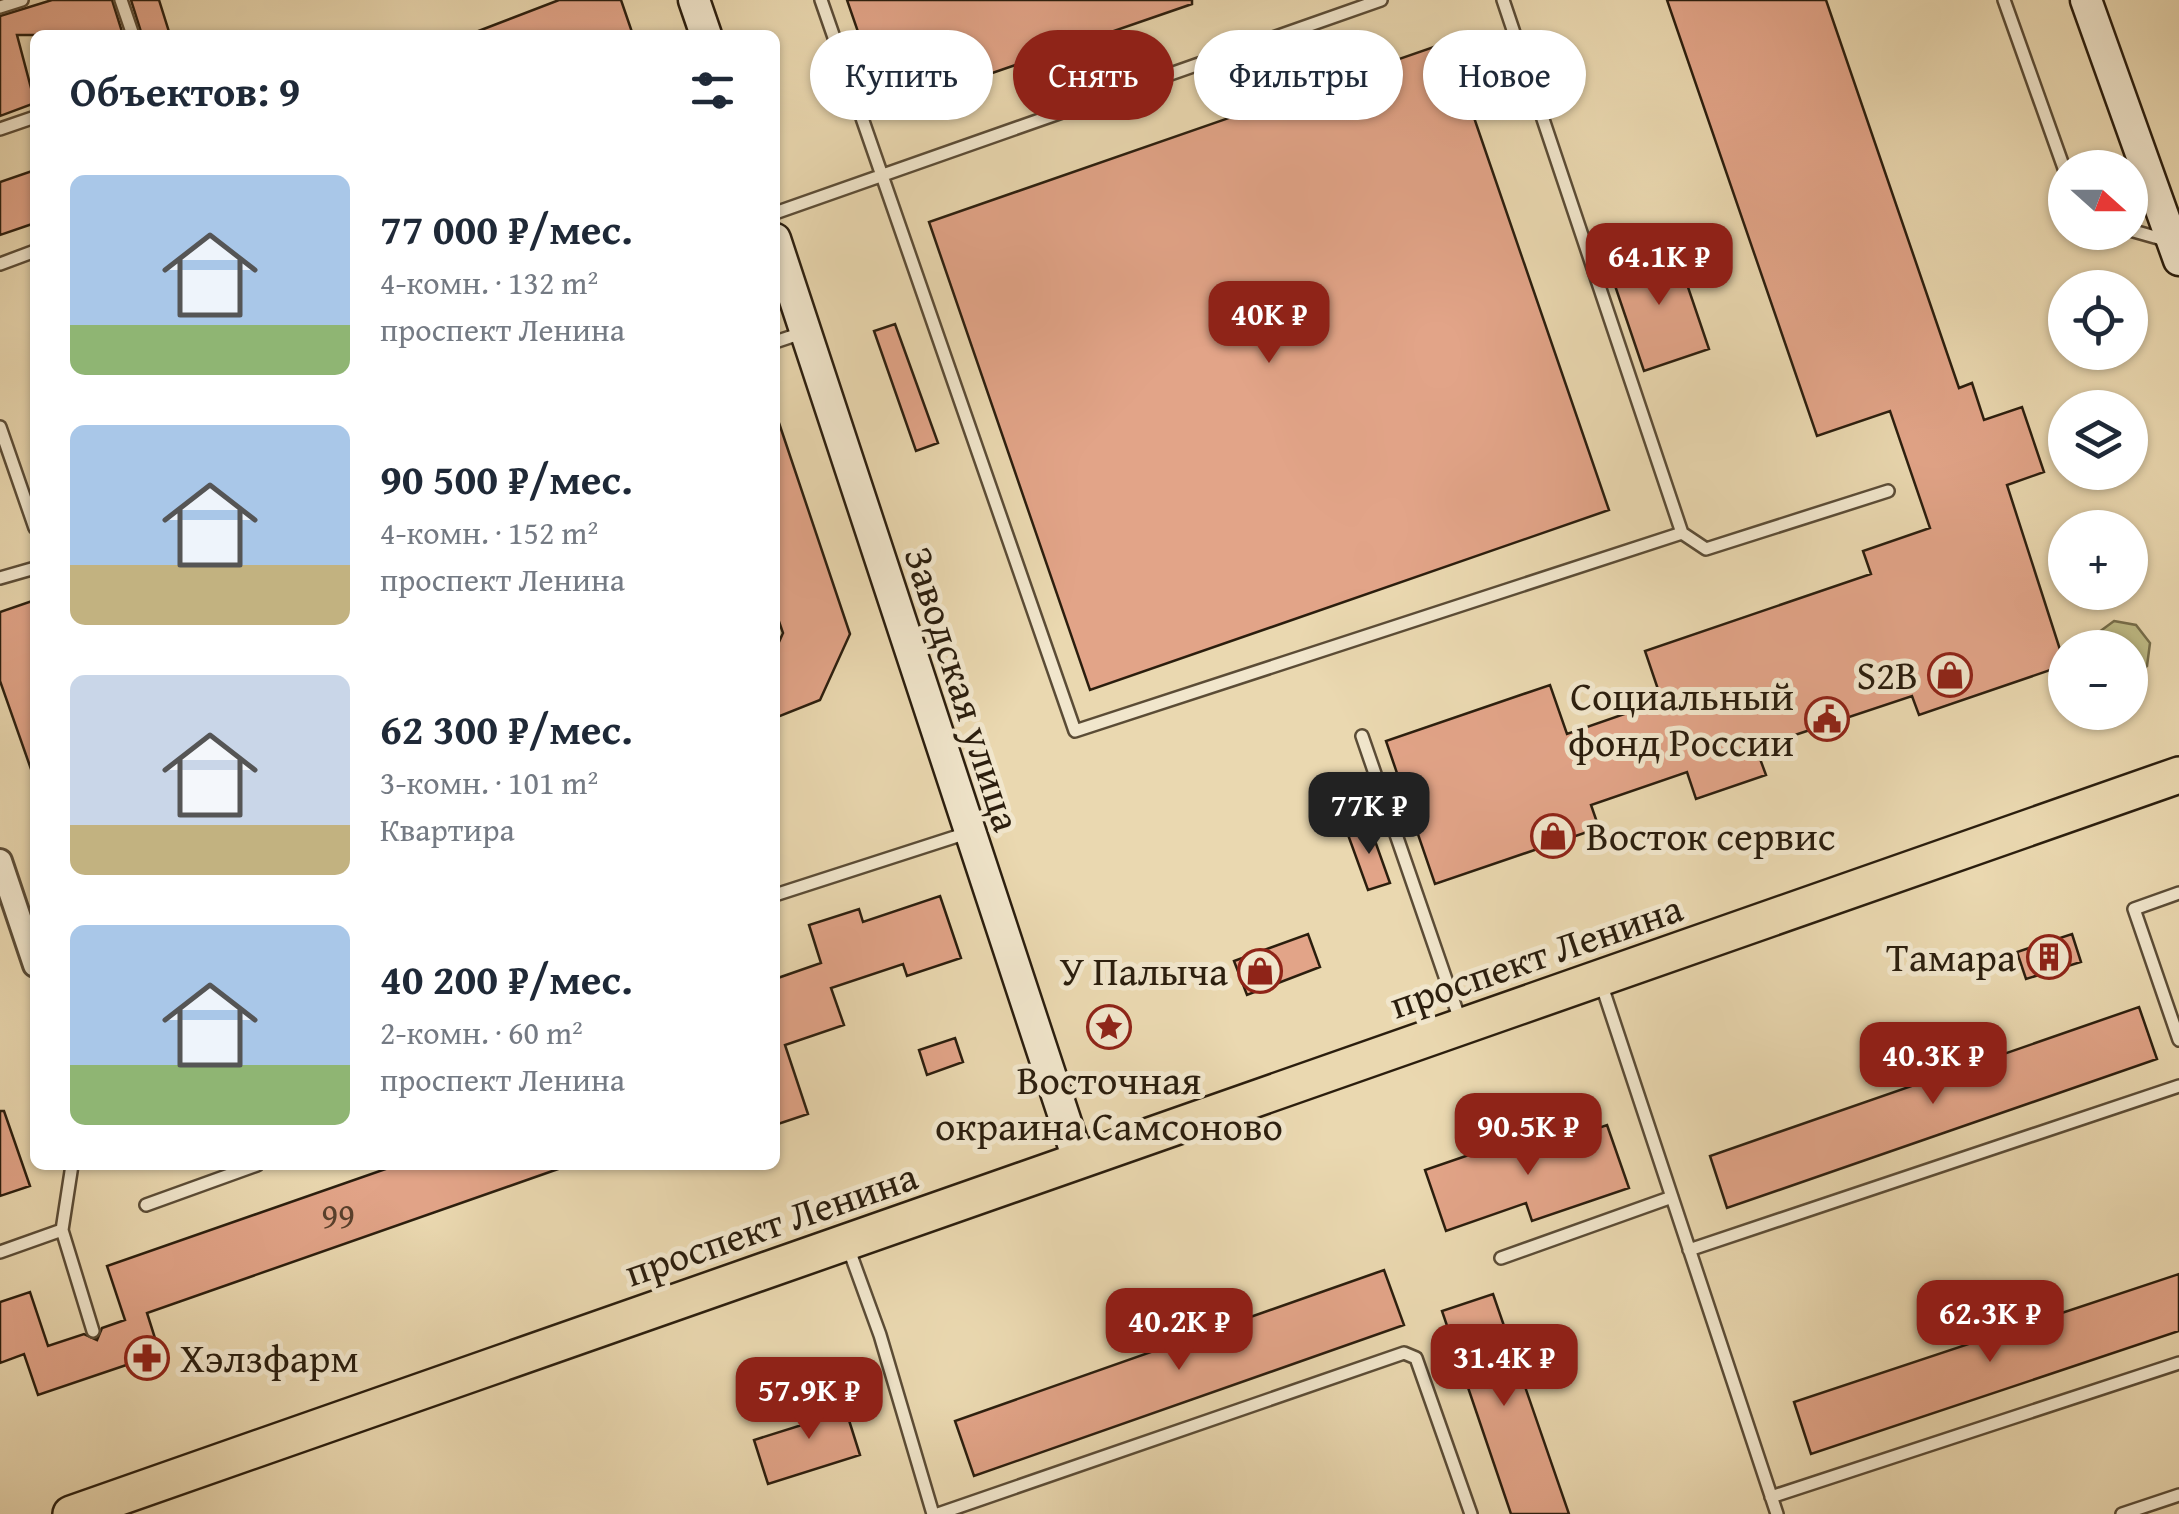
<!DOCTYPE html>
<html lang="ru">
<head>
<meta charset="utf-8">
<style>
  body { margin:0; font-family:"Gentium Book Plus",serif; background:#f2f2f3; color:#1f2937; height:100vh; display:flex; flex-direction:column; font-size:38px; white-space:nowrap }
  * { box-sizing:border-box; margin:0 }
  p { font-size:32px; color:#747a83 }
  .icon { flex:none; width:55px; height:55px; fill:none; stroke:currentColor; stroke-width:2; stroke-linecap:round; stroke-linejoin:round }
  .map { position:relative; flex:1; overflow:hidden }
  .sheet { position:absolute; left:30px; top:30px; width:750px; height:1140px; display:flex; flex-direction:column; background:#fff; border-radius:15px; box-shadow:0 2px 8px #0004 }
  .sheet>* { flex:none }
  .hud { position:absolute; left:810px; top:30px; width:950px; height:90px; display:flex; gap:20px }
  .needle { width:65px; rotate:111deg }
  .tools { position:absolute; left:2048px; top:150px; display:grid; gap:20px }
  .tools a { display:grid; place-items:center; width:100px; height:100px; border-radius:50%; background:#fff; box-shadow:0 2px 8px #0004; font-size:50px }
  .price { position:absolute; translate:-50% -85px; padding:0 22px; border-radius:20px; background:#8f2418; color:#fff; font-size:32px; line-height:65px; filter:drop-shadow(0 2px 5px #0008) }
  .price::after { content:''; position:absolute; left:50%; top:60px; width:30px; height:22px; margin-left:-15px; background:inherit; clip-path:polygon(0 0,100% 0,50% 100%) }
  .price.selected { background:#222; color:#fff }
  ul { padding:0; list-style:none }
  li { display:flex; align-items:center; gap:30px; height:250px; padding:0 40px }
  li span { display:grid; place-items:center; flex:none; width:280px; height:200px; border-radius:15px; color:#555 }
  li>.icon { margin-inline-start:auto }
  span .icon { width:120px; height:120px; fill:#fffc; stroke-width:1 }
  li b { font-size:42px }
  h2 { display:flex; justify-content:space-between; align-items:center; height:120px; padding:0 40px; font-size:42px }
  .tag { padding:0 35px; border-radius:45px; background:#fff; box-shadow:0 2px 8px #0004; font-size:35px; line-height:90px }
  .tag.selected { background:#8f2418; color:#fff }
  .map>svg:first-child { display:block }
  .green { fill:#bfbc86; stroke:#756d4a; stroke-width:2.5 }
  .building { fill:#e2a488; stroke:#2b1e0e; stroke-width:2.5 }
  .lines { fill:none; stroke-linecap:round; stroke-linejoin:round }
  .lane-casing { stroke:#5b4c36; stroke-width:16 }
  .street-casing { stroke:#5b4c36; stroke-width:28 }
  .secondary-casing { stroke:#2b1e0e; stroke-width:35 }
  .primary-casing { stroke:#2b1e0e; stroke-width:40 }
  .lane { stroke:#f1e6cc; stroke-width:11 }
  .street { stroke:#f1e6cc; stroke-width:22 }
  .secondary { stroke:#f1e6cc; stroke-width:30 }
  .primary { stroke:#ead8b0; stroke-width:35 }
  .labels { text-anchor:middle; stroke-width:10; stroke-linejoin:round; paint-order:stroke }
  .number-label { font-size:35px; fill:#59402c }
  .poi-label { font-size:40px; fill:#2b1e0e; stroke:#f1e6cc; text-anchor:end }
  .street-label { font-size:40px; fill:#2b1e0e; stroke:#f1e6cc }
</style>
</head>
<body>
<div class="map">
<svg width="2179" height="1514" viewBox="0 0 2179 1514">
  <rect width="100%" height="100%" fill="#ead8b0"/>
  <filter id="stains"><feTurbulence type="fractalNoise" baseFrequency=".002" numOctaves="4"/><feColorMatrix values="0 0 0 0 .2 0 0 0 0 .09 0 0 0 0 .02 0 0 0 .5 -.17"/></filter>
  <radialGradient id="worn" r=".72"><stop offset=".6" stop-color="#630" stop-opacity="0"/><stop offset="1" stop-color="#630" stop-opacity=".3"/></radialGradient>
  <path class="green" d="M2114,621L2136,625L2150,643L2147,666L2130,679V648L2091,647L2095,635Z"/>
  <path class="building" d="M52,0H112L123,35H17L35,103L0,116V16Z
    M131,0H159L170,35H142Z
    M559,0H621L633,35H468Z
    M847,0H1192V4L885,110Z
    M1667,0H1826L1959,388L1972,383L1984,420L2022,407L2044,472L2007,485L2065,665L1919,715L1912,696L1756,748L1766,775L1696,799L1687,772L1591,805L1599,828L1435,884L1386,741L1550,685L1567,734L1662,701L1645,651L1871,574L1863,551L1930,528L1890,411L1817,436Z
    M1448,42L1609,510L1090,690L929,222Z
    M35,170V223L0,235V182Z
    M1674,246L1709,349L1644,371L1609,268Z
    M895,324L938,443L916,451L874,331Z
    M779,423L850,634L820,700L775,718V651L783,633L775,610V424Z
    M35,600V771L32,772L0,681V612Z
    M1369,824L1390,883L1368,890L1347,832Z
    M940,896L961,958L907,976L903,964L831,988L844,1025L785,1045L808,1114L775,1125V979L821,963L809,925L859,909L863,922Z
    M1308,934L1320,967L1247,995L1234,961Z
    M2072,934L2081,962L2026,979L2017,952Z
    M2139,1007L2157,1059L1727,1208L1710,1156Z
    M955,1038L963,1062L927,1075L919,1050Z
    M0,1111H4L30,1186L0,1196Z
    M1607,1125L1629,1188L1532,1221L1526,1203L1446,1231L1425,1170L1527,1135L1532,1151Z
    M397,1165L561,1168L147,1313L160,1354L147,1358L38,1395L24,1354L0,1363V1302L30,1292L48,1346L84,1334L97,1340L102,1328L125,1320L107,1266Z
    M1384,1270L1404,1325L974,1476L955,1421Z
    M2179,1274V1331L1811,1454L1794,1402Z
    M1493,1294L1569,1514H1511L1442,1311Z
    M841,1395L860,1455L768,1484L754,1440L802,1425L797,1409Z"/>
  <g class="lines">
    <g class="lane-casing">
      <path id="lane" d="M121,0L133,35
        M821,0L1075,731L1682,533L1503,0
        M2004,0L2065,171
        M0,7L22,0
        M0,129L35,117
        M775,213L1381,0
        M2130,230L2169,241
        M0,264L35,251
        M775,342L802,333
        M0,427L35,528
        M1682,533L1706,549L1888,491
        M0,578L35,568
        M1362,736L1461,1023
        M2179,893L2134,909L2179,1040
        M775,895L967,833
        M1601,983L1777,1514
        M146,1205L257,1165
        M62,1230L93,1331
        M848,1247L880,1335L933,1514
        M1689,1250L2179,1086
        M0,1252L62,1230L72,1165
        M1501,1258L1672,1197
        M1771,1497L2179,1363
        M938,1514L1404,1353L1416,1358L1471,1514
        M2122,1514L2179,1495"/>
    </g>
    <g class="street-casing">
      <path id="street" d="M0,861L35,965"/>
    </g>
    <g class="secondary-casing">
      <path id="secondary" d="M694,0L706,35
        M2086,0L2179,260
        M775,239L1079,1162"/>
    </g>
    <g class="primary-casing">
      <path id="primary" d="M71,1514L2179,775"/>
    </g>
    <use href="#lane" class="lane"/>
    <use href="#street" class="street"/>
    <use href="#secondary" class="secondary"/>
    <use href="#primary" class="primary"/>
  </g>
  <defs>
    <g id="shop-ring" transform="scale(2.25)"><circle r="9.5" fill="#f1e6cc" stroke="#8f2418" stroke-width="1.5"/><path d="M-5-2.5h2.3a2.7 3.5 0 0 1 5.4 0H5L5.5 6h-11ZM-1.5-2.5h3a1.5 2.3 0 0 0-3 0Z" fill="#8f2418"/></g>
    <g id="civic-ring" transform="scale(2.25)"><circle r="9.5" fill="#f1e6cc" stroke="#8f2418" stroke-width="1.5"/><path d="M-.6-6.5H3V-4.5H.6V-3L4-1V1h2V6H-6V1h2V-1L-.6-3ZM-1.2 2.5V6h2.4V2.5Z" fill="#8f2418"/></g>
    <g id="building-ring" transform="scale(2.25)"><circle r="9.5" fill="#f1e6cc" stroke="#8f2418" stroke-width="1.5"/><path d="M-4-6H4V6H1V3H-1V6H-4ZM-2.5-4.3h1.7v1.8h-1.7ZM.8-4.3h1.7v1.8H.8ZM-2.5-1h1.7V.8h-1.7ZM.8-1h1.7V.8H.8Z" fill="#8f2418"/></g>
    <g id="sight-ring" transform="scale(2.25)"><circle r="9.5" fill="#f1e6cc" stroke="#8f2418" stroke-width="1.5"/><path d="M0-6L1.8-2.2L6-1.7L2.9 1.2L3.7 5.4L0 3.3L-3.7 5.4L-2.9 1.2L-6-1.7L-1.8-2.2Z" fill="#8f2418"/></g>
    <g id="pharmacy-ring" transform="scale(2.25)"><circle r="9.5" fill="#f1e6cc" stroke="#8f2418" stroke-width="1.5"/><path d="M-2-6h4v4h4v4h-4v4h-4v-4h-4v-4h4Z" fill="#8f2418"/></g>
  </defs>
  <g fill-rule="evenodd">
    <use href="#shop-ring" x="1950" y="675"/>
    <use href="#civic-ring" x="1827" y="719"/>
    <use href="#shop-ring" x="1553" y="836"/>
    <use href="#building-ring" x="2049" y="957"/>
    <use href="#shop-ring" x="1260" y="971"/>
    <use href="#sight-ring" x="1109" y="1027"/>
    <use href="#pharmacy-ring" x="147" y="1358"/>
  </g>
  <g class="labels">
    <g class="number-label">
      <text x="338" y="1228">99</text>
    </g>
    <g class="poi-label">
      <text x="1918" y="689">S2B</text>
      <text x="1794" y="710">Социальный<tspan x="1794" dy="46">фонд России</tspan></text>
      <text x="1586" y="850" text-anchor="start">Восток сервис</text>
      <text x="2016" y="971">Тамара</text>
      <text x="1228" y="985">У Палыча</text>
      <text x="1109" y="1094" text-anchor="middle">Восточная<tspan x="1109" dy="46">окраина Самсоново</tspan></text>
      <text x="180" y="1372" text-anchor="start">Хэлзфарм</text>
    </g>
    <g class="street-label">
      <text transform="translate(963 689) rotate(72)" y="14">Заводская улица</text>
      <text transform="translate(1536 956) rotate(-19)" y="14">проспект Ленина</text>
      <text transform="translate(771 1224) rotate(-19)" y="14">проспект Ленина</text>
    </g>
  </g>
  <rect width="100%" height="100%" filter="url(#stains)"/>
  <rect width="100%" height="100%" fill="url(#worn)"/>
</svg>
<div class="tools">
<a><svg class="needle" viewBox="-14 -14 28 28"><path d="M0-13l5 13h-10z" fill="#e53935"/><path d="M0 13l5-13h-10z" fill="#747a83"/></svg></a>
<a><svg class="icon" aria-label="locate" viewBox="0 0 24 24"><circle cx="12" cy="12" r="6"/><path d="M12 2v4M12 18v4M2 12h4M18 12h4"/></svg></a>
<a><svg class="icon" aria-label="layers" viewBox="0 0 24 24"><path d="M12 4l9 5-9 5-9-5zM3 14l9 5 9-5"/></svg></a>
<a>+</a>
<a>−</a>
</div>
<b class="price" style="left:1659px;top:308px">64.1K ₽</b>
<b class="price" style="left:1269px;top:366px">40K ₽</b>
<b class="price selected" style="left:1369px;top:857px">77K ₽</b>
<b class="price" style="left:1933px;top:1107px">40.3K ₽</b>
<b class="price" style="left:1528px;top:1178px">90.5K ₽</b>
<b class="price" style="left:1990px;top:1365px">62.3K ₽</b>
<b class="price" style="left:1179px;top:1373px">40.2K ₽</b>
<b class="price" style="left:1504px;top:1409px">31.4K ₽</b>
<b class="price" style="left:809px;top:1442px">57.9K ₽</b>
<div class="hud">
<a class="tag">Купить</a>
<a class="tag selected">Снять</a>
<a class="tag">Фильтры</a>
<a class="tag">Новое</a>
</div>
<section class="sheet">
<h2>Объектов: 9<svg class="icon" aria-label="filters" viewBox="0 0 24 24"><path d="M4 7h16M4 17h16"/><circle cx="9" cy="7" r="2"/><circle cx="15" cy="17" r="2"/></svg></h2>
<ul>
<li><span style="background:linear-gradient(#a9c7e8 75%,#8fb573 0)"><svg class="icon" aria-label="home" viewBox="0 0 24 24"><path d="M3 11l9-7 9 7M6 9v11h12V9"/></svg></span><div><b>77 000 ₽/мес.</b><p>4-комн. · 132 m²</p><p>проспект Ленина</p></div></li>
<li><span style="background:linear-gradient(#a9c7e8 70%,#c2b280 0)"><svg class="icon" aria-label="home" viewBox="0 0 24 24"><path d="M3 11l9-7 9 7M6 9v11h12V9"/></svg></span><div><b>90 500 ₽/мес.</b><p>4-комн. · 152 m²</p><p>проспект Ленина</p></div></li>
<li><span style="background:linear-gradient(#c9d6e8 75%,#c2b280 0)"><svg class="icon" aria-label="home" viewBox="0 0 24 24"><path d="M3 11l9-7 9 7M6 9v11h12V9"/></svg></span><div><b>62 300 ₽/мес.</b><p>3-комн. · 101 m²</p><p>Квартира</p></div></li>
<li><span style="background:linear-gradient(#a9c7e8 70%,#8fb573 0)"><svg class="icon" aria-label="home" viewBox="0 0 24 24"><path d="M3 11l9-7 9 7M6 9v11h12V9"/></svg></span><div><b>40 200 ₽/мес.</b><p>2-комн. · 60 m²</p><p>проспект Ленина</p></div></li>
</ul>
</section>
</div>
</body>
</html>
